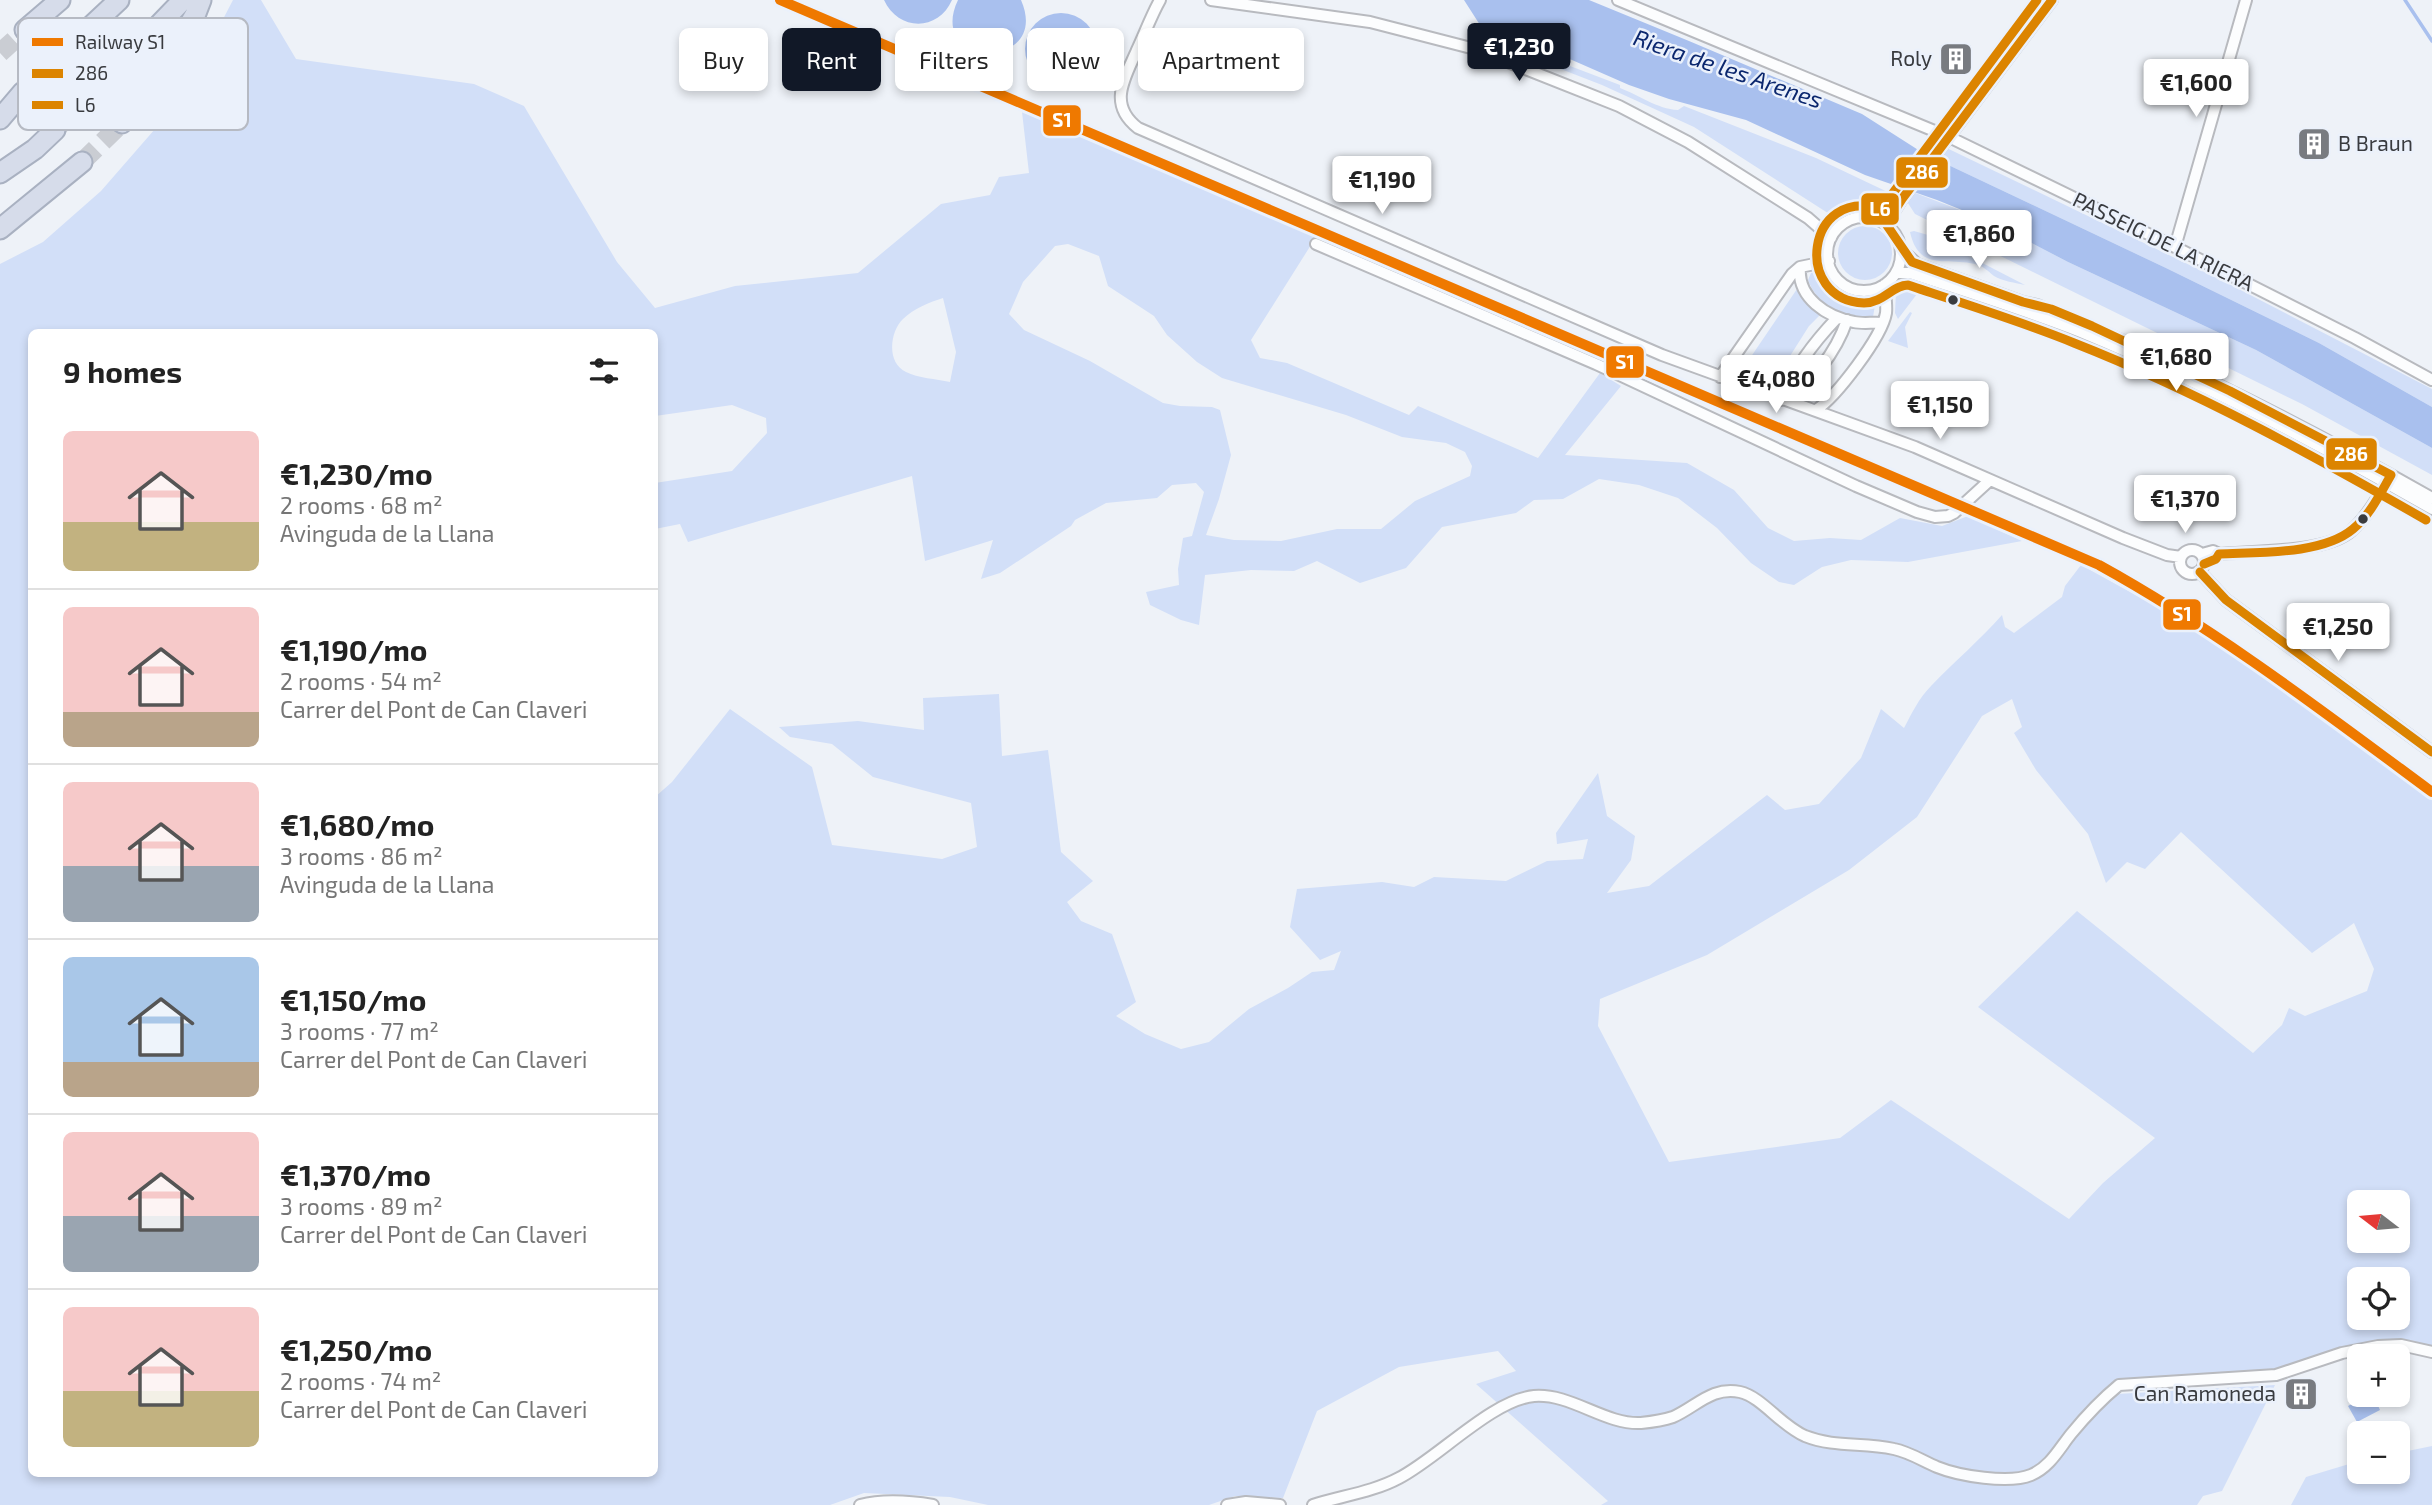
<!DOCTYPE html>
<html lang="en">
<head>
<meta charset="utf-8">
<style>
  body { margin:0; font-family:"Exo 2",sans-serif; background:#f2f2f2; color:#222; height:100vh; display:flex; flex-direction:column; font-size:26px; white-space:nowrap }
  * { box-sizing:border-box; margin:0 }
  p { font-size:23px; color:#767676 }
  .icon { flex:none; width:38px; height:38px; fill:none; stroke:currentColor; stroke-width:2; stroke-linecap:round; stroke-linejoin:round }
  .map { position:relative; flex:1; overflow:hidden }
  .side { position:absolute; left:28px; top:329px; width:630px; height:1148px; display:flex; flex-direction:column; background:#fff; border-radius:10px; box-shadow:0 4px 10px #0003 }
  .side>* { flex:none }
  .guide { position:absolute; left:679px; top:28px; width:665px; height:63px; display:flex; gap:14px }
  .needle { width:46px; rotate:286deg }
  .fabs { position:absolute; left:2347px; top:1190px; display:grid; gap:14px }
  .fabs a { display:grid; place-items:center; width:63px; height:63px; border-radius:10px; background:#fff; box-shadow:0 4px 10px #0003; font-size:35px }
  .price { position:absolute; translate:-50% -60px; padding:0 16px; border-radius:7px; background:#fff; color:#222; font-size:23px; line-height:46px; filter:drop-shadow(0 2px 4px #0008) }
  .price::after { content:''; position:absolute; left:50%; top:42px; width:21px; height:16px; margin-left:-10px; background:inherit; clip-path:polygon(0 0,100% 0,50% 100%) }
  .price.current { background:#111827; color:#fff }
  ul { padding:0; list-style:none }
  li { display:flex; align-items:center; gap:21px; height:175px; padding:0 35px }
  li+li { border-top:2px solid #e0e0e0 }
  li span { display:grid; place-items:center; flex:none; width:196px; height:140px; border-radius:10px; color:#555 }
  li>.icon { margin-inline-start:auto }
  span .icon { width:84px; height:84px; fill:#fffc; stroke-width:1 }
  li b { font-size:30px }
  h2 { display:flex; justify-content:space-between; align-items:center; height:84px; padding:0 35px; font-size:30px }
  .chip { padding:0 24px; border-radius:10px; background:#fff; box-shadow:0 4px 10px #0003; font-size:24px; line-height:63px }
  .chip.current { background:#111827; color:#fff }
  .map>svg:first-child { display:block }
  .green { fill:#d2dff8; fill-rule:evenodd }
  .water { fill:#a9c0ee }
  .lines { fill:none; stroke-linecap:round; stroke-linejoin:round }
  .stream { stroke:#a9c0ee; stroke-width:3.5 }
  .motorway-tunnel { stroke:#cacdd3; stroke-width:19; stroke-dasharray:19 10; stroke-linecap:butt }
  .minor-casing { stroke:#b8babf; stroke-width:14 }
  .motorway-casing { stroke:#a9b1c1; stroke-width:23 }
  .minor { stroke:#fcfdfe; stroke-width:10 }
  .motorway { stroke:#d6dcea; stroke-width:19 }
  .bus-1-casing { stroke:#ebf1fb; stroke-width:14 }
  .bus-2-casing { stroke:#ebf1fb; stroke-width:14 }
  .bus-1 { stroke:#dc8400; stroke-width:9 }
  .bus-2 { stroke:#dc8400; stroke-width:9 }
  .rail-1-casing { stroke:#ebf1fb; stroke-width:16 }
  .rail-1 { stroke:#ef7900; stroke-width:10 }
  .bus-dot { fill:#393b3f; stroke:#ebf1fb; stroke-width:2.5 }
  .labels { text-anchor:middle; stroke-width:5; stroke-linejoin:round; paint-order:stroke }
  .poi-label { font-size:21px; fill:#393b3f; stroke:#ebf1fb; text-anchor:end }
  .street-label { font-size:21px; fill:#393b3f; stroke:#ebf1fb }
  .water-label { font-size:23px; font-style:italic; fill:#0b276e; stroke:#ebf1fb }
  .key { fill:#ebf1fb; stroke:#b6bac3; stroke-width:2 }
  .key-label { font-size:19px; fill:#393b3f }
  .line-badge { stroke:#ebf1fb; stroke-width:2.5 }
  .badge-label { font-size:19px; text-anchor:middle; font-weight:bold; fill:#fff }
</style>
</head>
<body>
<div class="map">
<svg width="2432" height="1505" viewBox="0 0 2432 1505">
  <rect width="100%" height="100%" fill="#eef2f8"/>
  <path class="green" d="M233,0H261L296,59L474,84L524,106L617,262L655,308L735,286L858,273L941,204L990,195L999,177L1029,173L1022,112L1316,237L1251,340L1260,358L1287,363L1409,415L1418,406L1538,458L1600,373L1621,386L1565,455L1687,463L1734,490L1768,528L1794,541L1830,538L1861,540L1900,518L1942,526L1968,516L2022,541L1908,562L1851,560L1822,567L1794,585L1779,582L1751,563L1717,528L1678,498L1639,485L1599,479L1563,499L1534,500L1516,513L1442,527L1406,568L1360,583L1317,561L1294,571L1251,570L1205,575L1199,625L1181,620L1150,605L1146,592L1179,585L1178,569L1183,538L1192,536L1204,492L1196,483L1172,485L1157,498L1106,503L1075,520L1071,526L1000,573L981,579L993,540L925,561L912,476L688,542L680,524L655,529V483L732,471L767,433L766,418L732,405L655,416L654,332H32V1474H654L655,797L672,782L730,709L812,767L832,845L942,859L977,847L971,803L873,777L832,744L790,737L779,727L858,721L924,730L923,698L999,694L1002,756L1048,750L1061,852L1093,881L1067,902L1081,921L1112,934L1136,1002L1116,1016L1145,1034L1181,1049L1209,1042L1249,1009L1288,988L1312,972L1334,970L1341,951L1320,960L1290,927L1297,889L1382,882L1414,887L1434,877L1506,881L1547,861L1583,859L1588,839L1557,844L1556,833L1598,773L1607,816L1635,836L1631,860L1607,893L1649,886L1767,795L1785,810L1819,804L1861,758L1881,709L1904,728C1912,713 1919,698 1931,686C1954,662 1980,640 2002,615L2005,627L2014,633L2062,597L2065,586L2081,565L2152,604L2229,651L2432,800V1349L2404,1342L2313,1356L2278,1370L2109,1384L2117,1394L2275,1385L2222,1491L2203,1496L2197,1505H1601L1608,1501L1476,1384L1516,1371L1498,1351L1399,1367L1317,1411L1283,1498L1235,1496L1209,1505H988L950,1497L864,1493L830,1505H0V264L43,242L101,191L155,129L208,48ZM1068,244L1099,256L1108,286L1154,316L1167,335L1197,362L1222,378L1346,415L1402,437L1446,443L1465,452L1472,466L1470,476L1415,501L1381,529H1337L1281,541L1234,540L1206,535L1219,499L1231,455L1220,410L1212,407L1180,406L1163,403L1090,361L1024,330L1009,314L1023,282L1055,246ZM943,298L956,352L950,382C936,379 918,378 906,372C886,363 890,331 903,319C913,309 930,302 943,298ZM2012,699L2022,727L2014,733L2036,770L2088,834L2106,883L2127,862L2145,869L2181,832L2312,953L2354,923L2374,969L2367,991L2305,1016L2289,1008L2282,1025L2253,1053L2077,911L1978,1007L2155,1138L2103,1183L2069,1219L1891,1100L1840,1138L1669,1162L1598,1026L1600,999L1707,955L1849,870L1917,817L1982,716ZM2359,1202H2398V1241H2359ZM2359,1279H2398V1318H2359Z
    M1486,34L1620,85V88C1639,95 1657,109 1678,110L1684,106L1816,158L1894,195L1886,207L1852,210L1834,217L1694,127L1602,85L1481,38Z
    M1930,140L2227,283L2432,389V407L2319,343L2166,268L1923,153Z
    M1897,186L1989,221L2068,262L2256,350L2432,448V475L2302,404L1915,214Z
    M1838 253a27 27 0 1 1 54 0a27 27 0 1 1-54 0Z
    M1914,231L1928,235L2025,285C2016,283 2002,281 1994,276C1988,271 1983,266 1975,264C1946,257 1919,272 1910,232Z
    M1819,271C1827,274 1826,278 1832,283C1843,294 1861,300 1875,305L1873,317C1847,327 1816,303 1808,280L1811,273Z
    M1901,286H1912L1920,290L1898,319L1895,313L1896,292Z
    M1797,289L1818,311L1819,316L1809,326L1773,383L1752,381L1743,376L1744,367Z
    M1910,312L1912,313L1905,327L1908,348L1888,341Z
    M2432,1446V1505H2291L2306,1477L2359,1461V1472H2398V1453Z"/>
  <path class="water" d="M884,0H952C938,32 898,31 884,0Z
    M958,0H1021C1052,71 925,69 958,0Z
    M1464,0H1589L1689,41L1862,114L1923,153L2166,268L2319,343L2432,407V448L2256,350L2068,262L1989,221L1937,200L1865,175L1746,120L1669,99L1629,85L1572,60L1480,25Z
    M1025 49a36 36 0 1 1 72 0a36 36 0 1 1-72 0Z
    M2364,1397L2375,1399L2380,1410L2357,1422L2348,1406Z"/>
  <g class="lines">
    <path class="stream" d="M2405,0L2432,41"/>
    <path class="motorway-tunnel" d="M0,53L25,30
      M23,92L56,59
      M55,130L97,89
      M82,162L122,123"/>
    <g class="minor-casing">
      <path id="minor" d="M1160,0C1151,16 1145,33 1137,50C1125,78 1107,104 1138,128L1662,355L1915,447L2123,538L2167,555L2181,557
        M1211,0L1370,22L1475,49L1619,106L1688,142L1808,218L1831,238
        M1618,0L1949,137L2175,247L2355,338L2432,380
        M1827 254a37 37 0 1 1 74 0a37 37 0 1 1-74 0Z
        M1886,224L1902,199L2052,0
        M1316,244L1596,364L1856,486L1917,512L1935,517L1948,516L1954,513L1990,480
        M2175,247L2246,0
        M1901,249L1917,264L2023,302L2037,305C2173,358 2305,426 2432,498
        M1800,267C1797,298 1827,317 1854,322C1863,324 1873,322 1883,323
        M1896,273H1910C1967,292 2025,310 2081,332C2202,382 2319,444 2432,509
        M1837,318C1815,341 1793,370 1781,400C1810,389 1837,350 1847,320
        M1720,377L1792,274L1800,267L1829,261
        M1816,410C1836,397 1882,337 1886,313C1887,304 1885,294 1884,285
        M2180 562a12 12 0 1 1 24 0a12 12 0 1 1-24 0Z
        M2202,554L2213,551L2219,554C2254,551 2326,553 2351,531C2367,517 2379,496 2389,478
        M2200,572L2226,600L2432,752
        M860,1505C884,1499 909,1501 933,1505
        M1227,1505L1246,1502L1280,1505
        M1313,1505C1341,1496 1373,1492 1399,1478C1438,1458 1492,1400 1534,1396C1571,1393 1605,1425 1641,1423C1651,1422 1664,1420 1673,1417C1696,1407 1712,1386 1740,1392C1762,1397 1780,1425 1805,1436C1835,1448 1863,1442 1894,1449C1909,1452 1923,1461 1937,1467C1959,1476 2009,1484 2031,1475C2050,1467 2059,1449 2071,1434C2085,1417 2102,1399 2119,1385L2276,1375L2342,1353L2378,1346L2401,1345L2432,1352"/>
    </g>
    <g class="motorway-casing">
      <path id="motorway" d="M25,30L60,0
        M56,59L119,0
        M97,89L183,0
        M0,119L23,92
        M122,123L152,89L196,13L201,0
        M0,173L35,149L55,130
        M0,229L82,162"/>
    </g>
    <use href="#minor" class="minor"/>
    <use href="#motorway" class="motorway"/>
    <g class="bus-1-casing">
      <path id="bus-1" d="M2052,0L1902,199L1886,224L1912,262L2023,302L2051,309L2092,326L2230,391L2391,475C2380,494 2370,515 2353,529C2322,555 2258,552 2219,554L2216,559L2204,564
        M2200,572L2226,600L2432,752"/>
    </g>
    <g class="bus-2-casing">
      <path id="bus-2" d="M2037,0L1881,209C1806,186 1792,300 1864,303C1883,303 1893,285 1908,285C1964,304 2020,321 2074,343C2196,391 2312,455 2426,520"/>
    </g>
    <use href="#bus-1" class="bus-1"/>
    <use href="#bus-2" class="bus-2"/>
    <g class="rail-1-casing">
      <path id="rail-1" d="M780,0L2099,565C2217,630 2324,712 2432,792"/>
    </g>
    <use href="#rail-1" class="rail-1"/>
  </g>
  <defs>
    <g id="building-square" transform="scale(1.75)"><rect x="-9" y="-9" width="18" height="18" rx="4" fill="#787b80" stroke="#ebf1fb"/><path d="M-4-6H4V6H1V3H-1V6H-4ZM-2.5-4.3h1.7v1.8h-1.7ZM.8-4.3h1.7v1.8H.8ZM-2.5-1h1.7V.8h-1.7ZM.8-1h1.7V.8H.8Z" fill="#fff"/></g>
  </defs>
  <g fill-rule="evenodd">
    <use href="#building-square" x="1956" y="59"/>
    <use href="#building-square" x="2314" y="144"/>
    <use href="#building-square" x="2301" y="1394"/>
  </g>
  <g class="bus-dot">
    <circle cx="1953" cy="300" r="6"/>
    <circle cx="2363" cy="519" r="6"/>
  </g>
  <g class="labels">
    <g class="poi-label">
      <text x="1932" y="66">Roly</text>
      <text x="2338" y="151" text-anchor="start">B Braun</text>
      <text x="2276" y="1401">Can Ramoneda</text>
    </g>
    <g class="street-label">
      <text transform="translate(2163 242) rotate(26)" y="7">PASSEIG DE LA RIERA</text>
    </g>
    <g class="water-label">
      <text transform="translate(1728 69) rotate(19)" y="8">Riera de les Arenes</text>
    </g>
  </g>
  <rect x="18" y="18" width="230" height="112" rx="10" class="key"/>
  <rect x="32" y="38" width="31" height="8" fill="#ef7900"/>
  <rect x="32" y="69" width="31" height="9" fill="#dc8400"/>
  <rect x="32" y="101" width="31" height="8" fill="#dc8400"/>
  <g class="key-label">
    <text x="75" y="49">Railway S1</text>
    <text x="75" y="80">286</text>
    <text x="75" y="112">L6</text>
  </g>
  <g class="line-badge">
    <rect x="1042" y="104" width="40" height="33" rx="7" fill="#ef7900"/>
    <rect x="1895" y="156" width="54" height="33" rx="7" fill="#dc8400"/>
    <rect x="1860" y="192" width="40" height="34" rx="7" fill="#dc8400"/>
    <rect x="1605" y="345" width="40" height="34" rx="7" fill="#ef7900"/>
    <rect x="2325" y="437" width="53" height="34" rx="7" fill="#dc8400"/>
    <rect x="2162" y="598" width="40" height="33" rx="7" fill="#ef7900"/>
  </g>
  <g class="badge-label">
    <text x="1062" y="127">S1</text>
    <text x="1922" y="179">286</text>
    <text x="1880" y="216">L6</text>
    <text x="1625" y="369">S1</text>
    <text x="2351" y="461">286</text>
    <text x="2182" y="621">S1</text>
  </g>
</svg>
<div class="fabs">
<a><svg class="needle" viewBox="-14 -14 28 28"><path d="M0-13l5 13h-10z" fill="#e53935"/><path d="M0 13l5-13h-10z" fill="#767676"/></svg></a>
<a><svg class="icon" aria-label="locate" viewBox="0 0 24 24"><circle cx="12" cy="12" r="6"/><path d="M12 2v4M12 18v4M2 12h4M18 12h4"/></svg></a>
<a>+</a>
<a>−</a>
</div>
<b class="price current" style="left:1519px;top:83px">€1,230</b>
<b class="price" style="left:2196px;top:119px">€1,600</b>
<b class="price" style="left:1382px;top:216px">€1,190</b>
<b class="price" style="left:1979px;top:270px">€1,860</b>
<b class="price" style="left:2176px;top:393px">€1,680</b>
<b class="price" style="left:1776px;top:415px">€4,080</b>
<b class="price" style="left:1940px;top:441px">€1,150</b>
<b class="price" style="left:2185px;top:535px">€1,370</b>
<b class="price" style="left:2338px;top:663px">€1,250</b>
<div class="guide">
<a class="chip">Buy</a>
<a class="chip current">Rent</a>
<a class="chip">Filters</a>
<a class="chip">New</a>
<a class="chip">Apartment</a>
</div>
<section class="side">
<h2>9 homes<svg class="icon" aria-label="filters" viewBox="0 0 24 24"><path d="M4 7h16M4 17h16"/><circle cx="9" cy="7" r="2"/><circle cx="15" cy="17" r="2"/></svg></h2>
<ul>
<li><span style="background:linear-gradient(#f6c9c9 65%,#c2b280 0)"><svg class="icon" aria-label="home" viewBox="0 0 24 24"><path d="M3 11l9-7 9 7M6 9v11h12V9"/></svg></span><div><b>€1,230/mo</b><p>2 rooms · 68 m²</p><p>Avinguda de la Llana</p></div></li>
<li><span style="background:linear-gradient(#f6c9c9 75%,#b9a48a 0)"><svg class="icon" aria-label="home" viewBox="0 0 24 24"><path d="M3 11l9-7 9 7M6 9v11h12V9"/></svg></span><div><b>€1,190/mo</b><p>2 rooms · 54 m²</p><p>Carrer del Pont de Can Claveri</p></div></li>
<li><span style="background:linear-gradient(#f6c9c9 60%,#9aa5b1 0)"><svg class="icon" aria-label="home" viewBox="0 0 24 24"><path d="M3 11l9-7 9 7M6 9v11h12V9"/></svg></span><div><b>€1,680/mo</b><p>3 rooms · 86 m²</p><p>Avinguda de la Llana</p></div></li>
<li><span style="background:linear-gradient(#a9c7e8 75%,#b9a48a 0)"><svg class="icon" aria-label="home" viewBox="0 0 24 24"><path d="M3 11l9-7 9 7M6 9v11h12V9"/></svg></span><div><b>€1,150/mo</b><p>3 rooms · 77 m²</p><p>Carrer del Pont de Can Claveri</p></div></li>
<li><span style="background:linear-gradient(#f6c9c9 60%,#9aa5b1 0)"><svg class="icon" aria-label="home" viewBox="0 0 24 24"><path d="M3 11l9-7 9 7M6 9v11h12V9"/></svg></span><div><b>€1,370/mo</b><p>3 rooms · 89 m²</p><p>Carrer del Pont de Can Claveri</p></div></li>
<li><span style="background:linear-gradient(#f6c9c9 60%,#c2b280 0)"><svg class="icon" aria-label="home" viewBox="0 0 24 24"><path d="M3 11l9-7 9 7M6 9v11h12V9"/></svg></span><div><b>€1,250/mo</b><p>2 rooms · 74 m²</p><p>Carrer del Pont de Can Claveri</p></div></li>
</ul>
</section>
</div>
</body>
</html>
